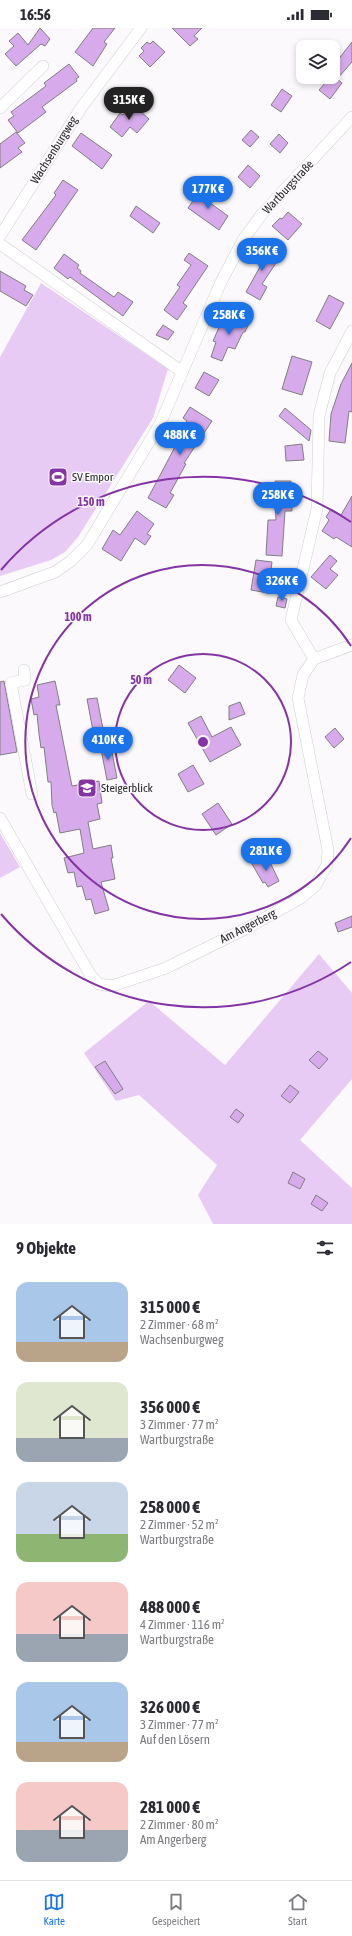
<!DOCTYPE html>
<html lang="de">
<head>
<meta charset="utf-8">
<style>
  body { margin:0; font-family:"Asap Condensed",sans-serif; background:#f7f7f7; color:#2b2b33; height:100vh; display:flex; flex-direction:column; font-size:15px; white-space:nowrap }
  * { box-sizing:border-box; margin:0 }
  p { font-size:13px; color:#7c7c81 }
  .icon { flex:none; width:22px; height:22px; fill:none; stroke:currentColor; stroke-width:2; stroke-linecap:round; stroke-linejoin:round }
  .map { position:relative; height:1196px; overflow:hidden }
  .sheet { display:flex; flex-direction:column; background:#fff; flex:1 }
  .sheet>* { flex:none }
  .controls { position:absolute; left:296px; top:12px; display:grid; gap:8px }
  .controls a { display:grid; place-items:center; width:44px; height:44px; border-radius:8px; background:#fff; box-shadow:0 2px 6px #0003; font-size:20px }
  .price { position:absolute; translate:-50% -34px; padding:0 9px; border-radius:14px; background:#1a73e8; color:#fff; font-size:13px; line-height:26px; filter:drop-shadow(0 1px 2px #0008) }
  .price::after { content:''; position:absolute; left:50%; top:24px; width:12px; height:9px; margin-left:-6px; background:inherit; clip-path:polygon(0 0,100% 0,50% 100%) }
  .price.selected { background:#222; color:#fff }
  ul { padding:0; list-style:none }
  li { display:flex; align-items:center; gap:12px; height:100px; padding:0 16px }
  li span { display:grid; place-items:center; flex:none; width:112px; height:80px; border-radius:12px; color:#555 }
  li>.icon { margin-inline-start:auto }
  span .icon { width:48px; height:48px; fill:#fffc; stroke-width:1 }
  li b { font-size:17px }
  h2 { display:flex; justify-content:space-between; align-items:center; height:48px; padding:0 16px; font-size:17px }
  .status { display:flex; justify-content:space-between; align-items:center; height:28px; padding:0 20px; background:#fff; direction:ltr }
  .status svg { height:11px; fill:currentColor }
  .tabs { display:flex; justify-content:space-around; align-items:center; height:56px; border-top:1px solid #e1e1e2; background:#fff; font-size:11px; color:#7c7c81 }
  .tabs a { display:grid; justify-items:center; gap:2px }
  .tabs .selected { color:#1a73e8 }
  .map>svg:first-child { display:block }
  .green { fill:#e7cbf5 }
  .building { fill:#d6aaeb; stroke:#817f82 }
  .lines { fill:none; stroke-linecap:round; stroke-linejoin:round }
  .street-casing { stroke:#d0ced1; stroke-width:12 }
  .street { stroke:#fff; stroke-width:11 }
  .ring { fill:none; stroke:#8434a4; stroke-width:2 }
  .labels { text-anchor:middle; stroke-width:3; stroke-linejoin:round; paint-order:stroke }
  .street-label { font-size:12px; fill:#2a292a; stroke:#fbf9fc }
  .poi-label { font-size:12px; fill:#2a292a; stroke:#fbf9fc; text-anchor:start }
  .centre { fill:#8434a4; stroke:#fbf9fc; stroke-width:2 }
  .ring-label { font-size:12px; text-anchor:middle; font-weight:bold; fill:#8434a4; stroke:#fbf9fc; stroke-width:3; stroke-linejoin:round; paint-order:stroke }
</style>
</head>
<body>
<div class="status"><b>16:56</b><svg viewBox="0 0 49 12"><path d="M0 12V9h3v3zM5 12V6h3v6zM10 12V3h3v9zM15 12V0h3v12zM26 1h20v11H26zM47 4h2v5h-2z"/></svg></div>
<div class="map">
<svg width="352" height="1196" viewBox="0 0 352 1196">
  <rect width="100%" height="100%" fill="#fbf9fc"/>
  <path class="green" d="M41,255L168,341L153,390L78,509L65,524L51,532L0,548V329Z
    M0,805L20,839L0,850Z
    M319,926L352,965V1051L300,1112L352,1160V1196H213L198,1167L217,1137L139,1067L116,1073L84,1025L149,973L225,1037Z"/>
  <path class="building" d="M40,0L50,11L45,18L41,16L16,38L5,26L14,18L9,13L18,5L28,17Z
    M93,0H115L104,14L107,16L93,38L75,24Z
    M172,0H202L194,8L198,11L190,18Z
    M153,13L165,24L150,39L139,28L144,23L141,20L147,14L150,16Z
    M352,14V34L337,51L342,55L330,71L319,62L325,55L317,49H333V38Z
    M69,36L79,49L76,51L77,53L42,79L46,84L18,105L8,92L14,88L11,84L46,58L44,55Z
    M282,61L292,68L281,84L271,77Z
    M132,76L149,91L137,105L130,99L122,109L110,99L120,85L123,87Z
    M251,102L259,109L250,119L242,112Z
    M16,104L25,115L18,120L22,124L0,140V116Z
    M81,105L112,127L102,141L72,118Z
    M279,106L288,115L280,125L270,116Z
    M248,137L260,148L250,160L238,149Z
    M63,152L78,162L36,222L22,212L56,167L54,165Z
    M202,160L210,166L206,172L228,188L219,202L188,180Z
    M136,178L160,195L153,205L130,188Z
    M288,184L302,196L288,212L272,198L280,190L282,191Z
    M263,216L277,225L272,232L276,235L262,256L267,259L260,272L246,264L261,237L254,232Z
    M189,225L208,238L183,275L187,278L177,292L164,282L180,259L177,257L191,237L184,232Z
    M64,226L79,237L77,240L81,243L80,245L114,269L118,264L133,274L123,288L70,249L68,251L54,240Z
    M0,243L26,258L24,262L33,267L26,278L0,263Z
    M329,267L344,275L330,301L316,293Z
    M235,285L251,291L245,304H243L235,321L228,319L222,333L211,329L216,314L213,313L221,295L229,298Z
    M163,297L174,304L168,312L156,307Z
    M292,328L312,334L302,367L282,361Z
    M352,335V384L349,383L345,415L329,413L331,386L341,356Z
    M204,344L219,352L209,368L195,360Z
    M190,379L212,393L184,435L186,436L170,465L174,467L166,480L148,470L176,417L172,415L187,393L183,390Z
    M285,380L311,402L309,413L279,388Z
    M302,416L304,432L286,433L285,418Z
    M275,453H291L292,483H285L282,528L266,527L268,492H276L275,471H268L267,455H275Z
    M352,468V519L336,509L334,511L322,503L329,492L326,489L331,481L341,487Z
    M137,483L154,496L147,506L151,508L145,517L135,510L121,533L102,521L113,502L120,507Z
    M330,527L337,533L330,541L338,547L326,561L311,549Z
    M256,532L272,534L268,565L251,562Z
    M278,569L287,571L285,580L276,578Z
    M179,637L196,650L185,665L168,652Z
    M4,653L17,724L0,727V654Z
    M55,653L60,677H56L72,758L99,753L102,775L97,776L100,791L88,794L93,821L111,817L113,830H111L115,851L101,854L109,882L95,886L91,871L86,872L82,858L77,859L74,844L68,845L64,830L84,825L80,801L60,805L56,784L54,785L52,777L51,754H48L44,719L41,720L39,706L37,686L34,687L31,671L39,669L37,657Z
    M97,670L104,706L94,708L87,671Z
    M240,674L245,686L229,692V678Z
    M201,688L212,709L231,699L241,717L210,734L188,695Z
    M335,700L344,711L334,720L325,709Z
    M110,714L117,750L107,752L100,716Z
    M193,737L204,756L188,764L178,746Z
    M218,775L232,796L216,807L202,786Z
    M267,828L279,853L268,859L265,854L263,855L252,836Z
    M352,888V899L338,904L335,895Z
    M318,1023L328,1031L319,1041L309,1032Z
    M105,1033L123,1061L115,1066L95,1039Z
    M290,1057L299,1064L290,1075L281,1068Z
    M236,1081L244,1087L238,1095L230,1089Z
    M293,1144L305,1151L300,1161L288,1155Z
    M316,1167L328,1175L322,1183L311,1176Z"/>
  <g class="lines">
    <g class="street-casing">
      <path id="street" d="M0,80L43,38
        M0,208L81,80L141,0
        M0,216L181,343
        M0,564L55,544L71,533L87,517L160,396L221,254L243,212L262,186L352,89
        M314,631L291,592L317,481L319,388L330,345L352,303
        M24,642L25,652L11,655L32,766
        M0,790L91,948L99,956L111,958L124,954L166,940L247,900L301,870L315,858L327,837L328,822L298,670L303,647L314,631L352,617"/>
    </g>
    <use href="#street" class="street"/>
  </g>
  <g class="ring">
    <circle cx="203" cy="714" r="88"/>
    <path d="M351 810A177 177 0 1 1 351 618"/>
    <path d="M351 934A265 265 0 0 1 1 886M1 542A265 265 0 0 1 351 494"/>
  </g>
  <defs>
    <g id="stadium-square" transform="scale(1)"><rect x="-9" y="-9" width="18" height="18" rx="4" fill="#8434a4" stroke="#fbf9fc"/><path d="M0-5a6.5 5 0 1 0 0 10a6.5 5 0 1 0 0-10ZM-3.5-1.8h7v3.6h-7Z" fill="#fff"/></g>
    <g id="school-square" transform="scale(1)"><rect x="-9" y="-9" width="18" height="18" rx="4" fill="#8434a4" stroke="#fbf9fc"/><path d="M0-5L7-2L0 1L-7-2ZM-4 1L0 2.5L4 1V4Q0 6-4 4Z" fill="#fff"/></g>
  </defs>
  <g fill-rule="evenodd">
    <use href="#stadium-square" x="58" y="449"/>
    <use href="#school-square" x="87" y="760"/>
  </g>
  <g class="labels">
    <g class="street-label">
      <text transform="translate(54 122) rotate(-58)" y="4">Wachsenburgweg</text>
      <text transform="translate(288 159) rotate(-47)" y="4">Wartburgstraße</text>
      <text transform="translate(248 898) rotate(-27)" y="4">Am Angerberg</text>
    </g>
    <g class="poi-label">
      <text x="72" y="453">SV Empor</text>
      <text x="101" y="764">Steigerblick</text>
    </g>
  </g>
  <circle cx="203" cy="714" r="6" class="centre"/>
  <g class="ring-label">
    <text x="91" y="478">150 m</text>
    <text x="78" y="593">100 m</text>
    <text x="141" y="656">50 m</text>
  </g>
</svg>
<div class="controls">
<a><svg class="icon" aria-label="layers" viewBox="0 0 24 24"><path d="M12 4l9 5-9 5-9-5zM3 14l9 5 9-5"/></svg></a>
</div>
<b class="price selected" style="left:129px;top:93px">315K €</b>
<b class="price" style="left:208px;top:182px">177K €</b>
<b class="price" style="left:262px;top:244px">356K €</b>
<b class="price" style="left:229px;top:308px">258K €</b>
<b class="price" style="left:180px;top:428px">488K €</b>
<b class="price" style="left:278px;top:488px">258K €</b>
<b class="price" style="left:282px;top:574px">326K €</b>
<b class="price" style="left:108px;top:733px">410K €</b>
<b class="price" style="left:266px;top:844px">281K €</b>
</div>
<section class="sheet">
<h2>9 Objekte<svg class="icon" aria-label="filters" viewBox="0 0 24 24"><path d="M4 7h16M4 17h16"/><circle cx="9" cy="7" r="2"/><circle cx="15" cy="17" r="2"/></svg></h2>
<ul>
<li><span style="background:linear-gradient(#a9c7e8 75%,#b9a48a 0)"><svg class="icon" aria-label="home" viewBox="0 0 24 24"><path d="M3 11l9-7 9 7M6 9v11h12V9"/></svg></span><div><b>315 000 €</b><p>2 Zimmer · 68 m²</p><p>Wachsenburgweg</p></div></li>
<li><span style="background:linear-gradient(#dfe7d0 70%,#9aa5b1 0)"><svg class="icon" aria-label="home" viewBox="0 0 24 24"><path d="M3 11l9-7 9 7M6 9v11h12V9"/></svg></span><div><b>356 000 €</b><p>3 Zimmer · 77 m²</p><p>Wartburgstraße</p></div></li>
<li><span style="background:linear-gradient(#c9d6e8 65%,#8fb573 0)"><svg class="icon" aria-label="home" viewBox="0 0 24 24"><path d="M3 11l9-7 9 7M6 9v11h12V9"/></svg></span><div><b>258 000 €</b><p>2 Zimmer · 52 m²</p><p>Wartburgstraße</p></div></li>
<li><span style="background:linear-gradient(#f6c9c9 65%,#9aa5b1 0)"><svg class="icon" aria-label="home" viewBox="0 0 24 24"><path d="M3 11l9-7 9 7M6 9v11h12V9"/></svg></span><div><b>488 000 €</b><p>4 Zimmer · 116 m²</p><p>Wartburgstraße</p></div></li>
<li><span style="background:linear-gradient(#a9c7e8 75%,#b9a48a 0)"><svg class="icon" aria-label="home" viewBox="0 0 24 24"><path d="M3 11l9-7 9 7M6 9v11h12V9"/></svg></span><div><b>326 000 €</b><p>3 Zimmer · 77 m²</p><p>Auf den Lösern</p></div></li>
<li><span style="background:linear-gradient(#f6c9c9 60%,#9aa5b1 0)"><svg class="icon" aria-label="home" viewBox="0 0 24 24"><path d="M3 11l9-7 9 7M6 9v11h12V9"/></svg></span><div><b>281 000 €</b><p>2 Zimmer · 80 m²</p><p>Am Angerberg</p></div></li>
</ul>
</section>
<nav class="tabs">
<a class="selected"><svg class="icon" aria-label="map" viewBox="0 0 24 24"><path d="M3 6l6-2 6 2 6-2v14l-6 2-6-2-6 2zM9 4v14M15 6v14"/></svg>Karte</a>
<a><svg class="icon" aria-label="saved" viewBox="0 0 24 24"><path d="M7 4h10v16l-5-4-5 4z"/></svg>Gespeichert</a>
<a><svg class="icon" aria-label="home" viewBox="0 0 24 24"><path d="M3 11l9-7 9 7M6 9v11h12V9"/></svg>Start</a>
</nav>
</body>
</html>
